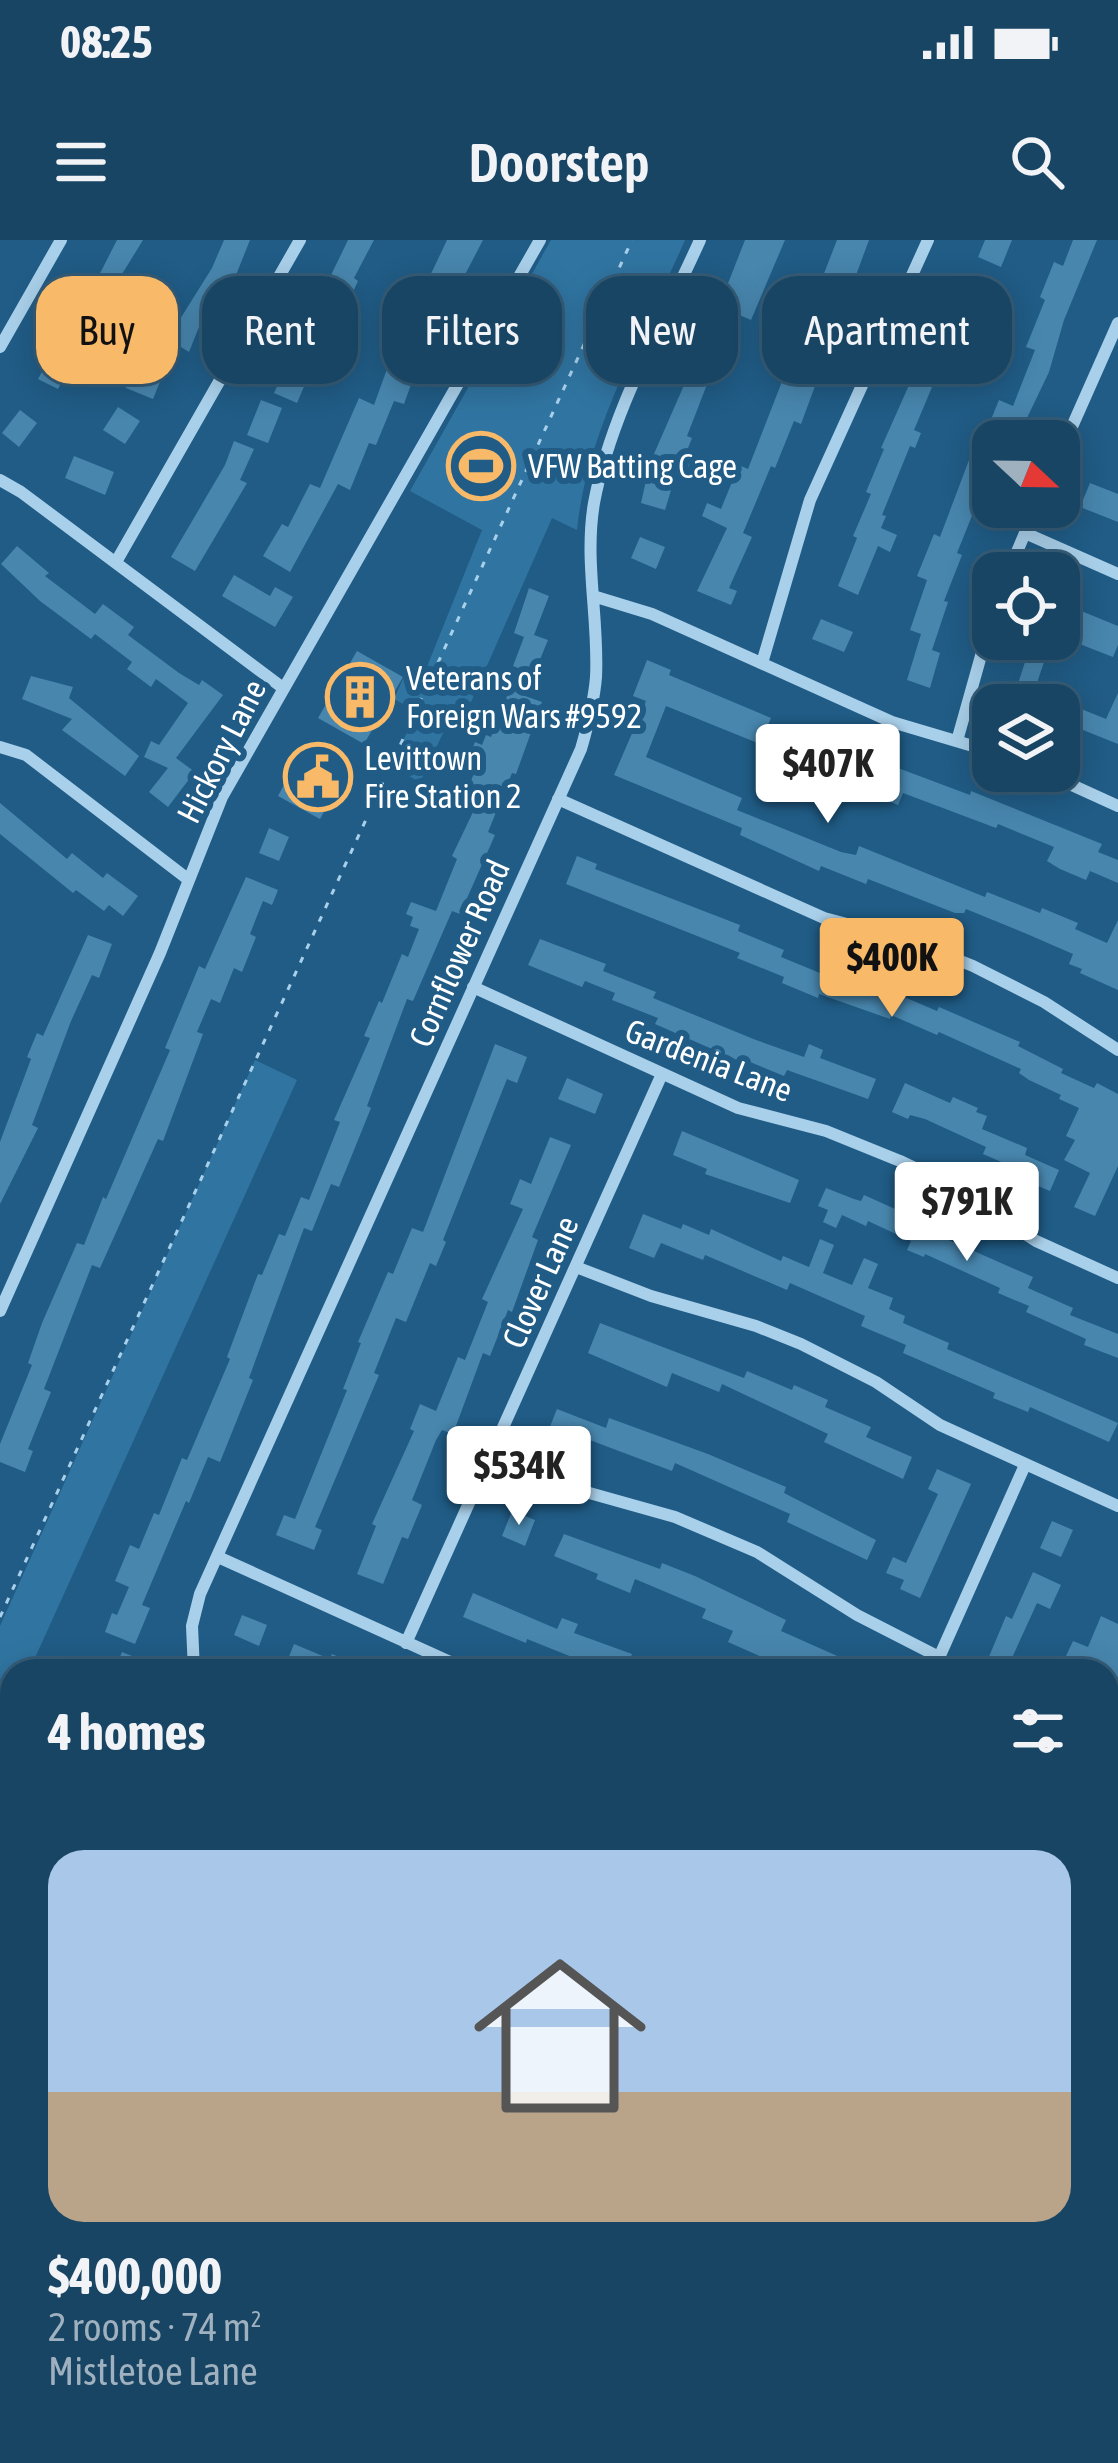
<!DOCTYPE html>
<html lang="en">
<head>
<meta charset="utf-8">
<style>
  body { margin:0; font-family:"Asap Condensed",sans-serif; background:#254f6d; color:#f1f3f6; height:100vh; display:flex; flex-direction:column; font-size:45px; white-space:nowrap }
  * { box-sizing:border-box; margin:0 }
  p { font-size:39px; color:#9fb1bf }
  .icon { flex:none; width:66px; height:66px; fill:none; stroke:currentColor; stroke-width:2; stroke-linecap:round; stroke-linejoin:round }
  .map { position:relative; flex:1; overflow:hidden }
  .side { position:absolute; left:0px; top:1419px; width:1119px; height:804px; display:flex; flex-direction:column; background:#184564; border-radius:36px 36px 0 0; box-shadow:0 6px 30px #0003,0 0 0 3px #365d78 }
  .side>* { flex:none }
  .banner { position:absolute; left:36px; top:36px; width:1047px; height:108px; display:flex; gap:24px }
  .needle { width:78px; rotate:112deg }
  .buttons { position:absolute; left:972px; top:180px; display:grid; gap:24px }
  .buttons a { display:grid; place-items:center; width:108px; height:108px; border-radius:24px; background:#184564; box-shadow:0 6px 30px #0003,0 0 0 3px #365d78; font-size:60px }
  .price { position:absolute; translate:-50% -102px; padding:0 27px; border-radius:12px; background:#fff; color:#222; font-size:39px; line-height:78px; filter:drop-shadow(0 3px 6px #0008) }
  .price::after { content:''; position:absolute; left:50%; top:72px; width:36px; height:27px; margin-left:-18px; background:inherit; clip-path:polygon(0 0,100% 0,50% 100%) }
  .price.on { background:#f8b969; color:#111 }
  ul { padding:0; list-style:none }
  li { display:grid; align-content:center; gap:24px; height:636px; padding:0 48px }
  li span { display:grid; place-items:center; height:372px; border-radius:36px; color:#555 }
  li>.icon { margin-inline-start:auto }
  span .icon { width:216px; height:216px; fill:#fffc; stroke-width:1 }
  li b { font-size:51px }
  h2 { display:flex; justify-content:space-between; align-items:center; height:144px; padding:0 48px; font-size:51px }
  .chip { padding:0 42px; border-radius:36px; background:#184564; box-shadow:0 6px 30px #0003,0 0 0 3px #365d78; font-size:42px; line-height:108px }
  .chip.on { background:#f8b969; color:#111 }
  .status { display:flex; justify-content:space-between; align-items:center; height:84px; padding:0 60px; background:#184564; direction:ltr }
  .status svg { height:33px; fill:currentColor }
  header { display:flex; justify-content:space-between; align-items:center; height:156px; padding:0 48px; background:#184564; font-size:54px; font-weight:600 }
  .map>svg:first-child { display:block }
  .green { fill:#3075a2 }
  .building { fill:#4886ae }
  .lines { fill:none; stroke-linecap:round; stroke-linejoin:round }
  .path { stroke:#a9d0ea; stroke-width:3; stroke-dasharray:6 9; stroke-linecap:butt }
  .lane { stroke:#a9d0ea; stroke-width:9 }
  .street { stroke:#a9d0ea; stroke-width:12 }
  .secondary { stroke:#d4e9f8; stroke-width:24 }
  .labels { text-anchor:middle; stroke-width:12; stroke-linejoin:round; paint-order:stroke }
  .poi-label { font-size:33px; fill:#fff; stroke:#205c86; text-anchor:start }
  .street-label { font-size:33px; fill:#fff; stroke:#205c86 }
</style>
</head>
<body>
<div class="status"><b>08:25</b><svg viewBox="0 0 49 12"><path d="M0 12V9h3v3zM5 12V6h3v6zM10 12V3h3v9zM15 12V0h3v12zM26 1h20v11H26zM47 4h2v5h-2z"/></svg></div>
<header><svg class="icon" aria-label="menu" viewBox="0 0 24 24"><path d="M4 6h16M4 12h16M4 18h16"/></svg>Doorstep<svg class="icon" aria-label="search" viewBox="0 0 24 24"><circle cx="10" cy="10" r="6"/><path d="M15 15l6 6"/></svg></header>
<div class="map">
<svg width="1118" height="2223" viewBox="0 0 1118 2223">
  <rect width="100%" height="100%" fill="#205c86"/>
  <path class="green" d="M551,0H685C645,92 587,189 577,290L552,278L471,462L459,459L420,542L392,527L416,471L394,459L406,432L422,439L482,290L410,251Z
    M255,820L297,840L29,1431H12V1469L0,1495V1386Z
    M0,1510L12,1515V1775L0,1771Z
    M0,1798L12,1802V2211H544L540,2223H0Z
    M794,2211H1034L1049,2217L1047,2223H789Z"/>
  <path class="building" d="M117,0H143L119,39L124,42L111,64L91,51Z
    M224,0H250L236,35L206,79L203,77L189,112L160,94L166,79L177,84L212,28Z
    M348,0H374L354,38L358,41L337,86L325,110L321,107L297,163L274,153Z
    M447,0H483L418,125L404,164L394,161L376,205L369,203L350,250L338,244L290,332L263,316L282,284L288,287L310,244L320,248L359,158L374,165L391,118Z
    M745,0H785L751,80L737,74L718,116L687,196L692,198L684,218L691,221L684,237L676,234L665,270L641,263L650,223L695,120L692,119L720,49L725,51Z
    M837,0H869L801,184L794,181L775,228L771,226L743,293L752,297L729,348L737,351L731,365L697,351L727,288L702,276L707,263L721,269L739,225L748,229Z
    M985,0H1012L1001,27L978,17Z
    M1073,0H1097L1064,80L1049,132L1016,201H993V255L982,251L957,313L962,315L944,361L948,362L932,410L940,413L930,448L907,440L921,394L910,390L927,340L917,336L934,294L940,297L972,212L977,214L999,160L1013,166L1035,110L1026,107L1045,60L1040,57L1054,22L1063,26Z
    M966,38L981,44L976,55L995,63L990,77L979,73L954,134L940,128L914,190L921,193L915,208L910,206L882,275L886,276L881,288L897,295L890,312L878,306L858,355L838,346L857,298L853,296L871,254L866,252L884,209L881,208L938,80L948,84Z
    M78,77L109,88L100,110L83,104L80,112L66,107Z
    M155,106L172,112L153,159L126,148V142L134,122L146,127Z
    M51,115L71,125L58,149L38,139Z
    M261,160L282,168L268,203L247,195Z
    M118,167L140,181L125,204L103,190Z
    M20,170L37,183L19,207L2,193Z
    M234,201L254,209L240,240L247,243L195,331L171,317L225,225Z
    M74,216L114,232L105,255L65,238Z
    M1090,243L1118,254V282L1080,267Z
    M640,297L665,307L656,329L631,318Z
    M17,306L49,333L45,336L95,374L103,364L134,387L128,395L179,433L199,445L202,440L223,455L176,518L199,535L196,541L190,538L168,567L149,552L168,528L144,517L151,501L159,505L188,463L156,439L151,447L127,429L132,422L95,394L91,399L40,361L1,324Z
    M234,335L270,356L275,347L293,357L275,387L222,356Z
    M529,348L549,356L534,395L548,400L525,456L542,462L516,534L512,533L488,592L495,595L460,674L452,671L413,761L407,759L367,866L371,868L339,947L331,944L312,991L304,988L249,1138L253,1140L220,1222L208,1217L189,1263L186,1261L142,1365L150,1368L135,1404L105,1392L112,1373L117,1375L129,1347L115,1341L130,1305L139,1309L154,1273L159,1275L182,1218L187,1220L230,1119L227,1117L258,1034L262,1035L279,994L285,996L301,957L309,960L340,882L334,880L370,798L364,796L379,761L382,763L402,714L408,717L419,689L410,686L413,677L406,674L411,662L436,671L457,619L452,616L484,549L470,543L480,519L470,515L475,502L482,505L486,495L491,497L518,428L513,426L524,397L514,393Z
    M1059,362L1118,386V405L1113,417L1059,396Z
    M821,379L853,392L844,412L812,399Z
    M357,411L403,437L364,504L318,478Z
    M1028,413L1045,419L1035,449L1039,452L1106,479L1118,453V504L1078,488L1076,492L1059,485V465H1011Z
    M647,420L671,430L669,435L771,478L760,504L666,466L646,517L742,558L737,570L841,612L856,615L859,606L985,657L987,652L1040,673L1042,668L1078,683L1075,689L1107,703L1118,680V750L1080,733L1082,729L1069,724L1073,714L1027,694L966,669L964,673H955L868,639L866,644L821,626L819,631L740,595L742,588L614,535L646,461L633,456Z
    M31,436L73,447L69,458L139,516L125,536L62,490L72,479L22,459Z
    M834,504L970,555L971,551L1102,604L1098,612L1118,620V643L1090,631L1086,640L1060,629L1047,621L1054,607L998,584L996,588L903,553L898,565L873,555L876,548L825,527Z
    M305,505L348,528L320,579L278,556Z
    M0,563L67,619L72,613L103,638L107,633L138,656L123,676L109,665L104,671L76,650L73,653L0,594Z
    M269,588L289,597L279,621L259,613Z
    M577,616L597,624L595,629L740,685L738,691L784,710L781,717L837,740L841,730L937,771L939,767L1020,802L1018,806L1063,829L1061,833L1094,848L1097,843L1118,854V926L1095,976L1074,967L1090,933L1064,920L1075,900L1066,896L1079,868L1059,859L1061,855L1029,840L1019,833L1021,829L939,792L937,795L891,775L890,779L819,754L818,758L782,743L784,737L737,718L740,713L566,644Z
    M246,637L278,650L272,665L263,661L250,694L256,697L242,732L234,728L220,763L211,759L197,792L203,794L163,901L158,899L100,1028L92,1025L44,1149L51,1152L28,1209L33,1211L25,1232L0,1222V1204L32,1125L28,1123L42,1083L77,1003L84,1005L103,957L106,959L170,810L165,808L199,726L205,729Z
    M88,695L112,704L99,738L92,735L71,781L32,885L38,888L0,964V902L31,819L27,817L37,793L43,796Z
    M540,699L606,724L603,731L656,752L653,758L756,800L804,817L809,804L823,810L820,818L876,839L868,859L787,830L784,836L738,817L737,820L655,784L658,778L612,760L615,753L585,741L582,747L528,725Z
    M495,804L527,817L517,843L507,839L443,1000L446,1002L436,1026L430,1023L406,1082L396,1078L374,1133L379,1135L315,1287L322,1290L314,1310L276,1295L284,1275L295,1279L347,1150L343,1149L361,1103L358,1102L388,1032L393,1034L412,988L423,992Z
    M567,838L603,854L595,874L558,859Z
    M905,843L950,863L953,857L978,868L976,872L987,876L982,889L1027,908L1025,915L1059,930L1050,951L1026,941L1029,934L983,914L986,907L925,879L910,875L908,879L892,872Z
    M682,891L799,940L790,963L705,934L707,929L673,915Z
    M550,897L571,905L532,997L538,1000L512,1072L508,1070L490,1116L483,1113L453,1194L442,1190L436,1200L412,1260L422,1265L408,1299L402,1297L383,1344L357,1334L376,1286L372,1284L414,1191L410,1189L420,1164L436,1171L458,1117L465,1120L488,1062L482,1059L523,969L510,964L520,939L531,944Z
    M826,948L854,959L861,961L864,955L944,991L942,997L1033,1037L1028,1048L1073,1068L1070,1075L1118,1094V1118L1084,1105L1086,1099L1026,1072L1029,1066L998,1053L1000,1048L925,1014L924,1017L907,1010L911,1001L868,981L866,986L842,975L836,988L823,982L828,970L818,966Z
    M643,974L681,989L683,984L709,995L711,989L781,1021L783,1016L809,1027L820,999L834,1005L823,1033L852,1045L864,1018L878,1024L868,1048L893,1058L889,1069L905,1076L903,1083L949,1103L947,1109L1118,1183L1109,1202L1030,1167L1028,1172L993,1158L995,1153L903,1113L906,1105L861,1086L865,1076L790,1043L787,1050L705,1015L703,1020L661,1003L654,1018L629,1008Z
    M600,1083L744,1138L747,1131L792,1150L794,1145L828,1160L825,1167L871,1187L866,1197L912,1217L903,1239L824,1202L828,1194L722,1144L719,1152L672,1133L667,1147L588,1113Z
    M557,1169L606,1188L609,1178L708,1214L786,1247L784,1253L876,1300L867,1320L787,1282L790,1274L675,1223L672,1231L587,1199L583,1208L547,1194Z
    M937,1229L971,1244L920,1358L900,1349L904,1340L886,1333L893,1317L906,1323L938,1254L928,1249Z
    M512,1271L535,1280L525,1306L502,1296Z
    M1052,1281L1073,1290L1061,1317L1040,1308Z
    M564,1294L660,1329L662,1323L695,1336L786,1380L781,1391L871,1431H816L788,1418L784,1427L728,1402L733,1391L702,1378L706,1369L635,1339L630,1353L596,1339L598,1334L554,1316Z
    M1033,1332L1061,1345L1050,1369L1037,1363L1006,1431H983L1006,1376L1012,1379Z
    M473,1353L557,1389L562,1378L578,1384L574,1393L632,1414L625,1431H595L597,1427L527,1399L526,1403L463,1377Z
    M242,1375L267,1385L259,1406L234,1395Z
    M1101,1376L1118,1384V1441L1107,1436V1431H1096L1065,1418L1073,1401L1088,1407Z
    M294,1404L330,1419L332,1414L372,1431H302L286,1424Z
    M122,1412L167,1430V1431H114Z"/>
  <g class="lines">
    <path class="path" d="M0,1377L632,0"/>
    <path class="lane" d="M261,2223L268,2211"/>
    <path class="street" d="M0,107L61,0
      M1059,216L1118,83
      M0,240L21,252L283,448
      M1025,293L1118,334
      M116,322L300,0
      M1008,333L1036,267
      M593,356L652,374L892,482L993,512
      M762,423L810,260L928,0
      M957,501L993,373
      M0,507L26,515L189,640
      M1041,531L1118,566
      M558,559L824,678L908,700L973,726L1044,762L1118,810
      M473,747L738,868L826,891L900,921L948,944L1036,1001L1118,1038
      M576,1027L651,1056L756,1086L801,1104L876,1142L940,1185L1118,1266
      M0,1071L160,713L222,557L540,0
      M493,1213L568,1247L675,1277L757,1312L857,1375L939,1417
      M218,1317L470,1431
      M406,1403L662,834
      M194,1431L192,1386L200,1354L581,509C588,485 594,462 596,437C599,379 584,321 594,263C611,172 662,85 700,0
      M933,1431L1025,1225
      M1107,1552L1118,1528
      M1107,1888L1118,1863
      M653,2211L685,2223
      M317,2223L323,2211
      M550,2223L552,2211"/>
    <path class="secondary" d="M0,1784L12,1788
      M0,1811L12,1816
      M1107,2196L1118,2200
      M1073,2211L1105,2223"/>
  </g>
  <defs>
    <g id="stadium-ring" transform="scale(3.45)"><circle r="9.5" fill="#205c86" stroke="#f8b969" stroke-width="1.5"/><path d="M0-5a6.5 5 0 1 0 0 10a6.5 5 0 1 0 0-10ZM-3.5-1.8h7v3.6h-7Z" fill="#f8b969"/></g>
    <g id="building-ring" transform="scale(3.45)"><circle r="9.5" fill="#205c86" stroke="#f8b969" stroke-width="1.5"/><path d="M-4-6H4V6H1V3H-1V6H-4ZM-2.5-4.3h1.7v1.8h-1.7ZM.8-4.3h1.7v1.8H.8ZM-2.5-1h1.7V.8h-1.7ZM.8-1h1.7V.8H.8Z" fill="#f8b969"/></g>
    <g id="civic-ring" transform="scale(3.45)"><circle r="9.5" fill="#205c86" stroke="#f8b969" stroke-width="1.5"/><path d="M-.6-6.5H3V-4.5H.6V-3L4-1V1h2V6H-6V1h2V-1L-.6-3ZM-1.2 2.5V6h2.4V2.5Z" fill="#f8b969"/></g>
  </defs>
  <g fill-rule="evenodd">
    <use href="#stadium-ring" x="481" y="226"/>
    <use href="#building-ring" x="360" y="457"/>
    <use href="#civic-ring" x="318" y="537"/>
  </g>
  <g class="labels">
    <g class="poi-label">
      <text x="528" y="238">VFW Batting Cage</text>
      <text x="406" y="450">Veterans of<tspan x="406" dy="38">Foreign Wars #9592</tspan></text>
      <text x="364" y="530">Levittown<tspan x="364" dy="38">Fire Station 2</tspan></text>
    </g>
    <g class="street-label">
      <text transform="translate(221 511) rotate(-63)" y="12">Hickory Lane</text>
      <text transform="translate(459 713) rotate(-66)" y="12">Cornflower Road</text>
      <text transform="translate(709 820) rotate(21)" y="12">Gardenia Lane</text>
      <text transform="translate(540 1042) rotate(-66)" y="12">Clover Lane</text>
    </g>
  </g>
</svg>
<div class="buttons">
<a><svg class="needle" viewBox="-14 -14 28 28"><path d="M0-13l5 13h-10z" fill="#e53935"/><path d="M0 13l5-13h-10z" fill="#9fb1bf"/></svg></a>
<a><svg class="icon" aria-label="locate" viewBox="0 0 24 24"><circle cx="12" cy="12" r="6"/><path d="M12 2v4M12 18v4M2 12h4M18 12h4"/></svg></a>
<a><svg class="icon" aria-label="layers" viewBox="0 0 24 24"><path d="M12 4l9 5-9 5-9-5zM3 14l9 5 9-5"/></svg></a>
</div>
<b class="price" style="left:828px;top:586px">$407K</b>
<b class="price on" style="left:892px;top:780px">$400K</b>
<b class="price" style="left:967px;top:1024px">$791K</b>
<b class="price" style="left:519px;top:1288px">$534K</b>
<div class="banner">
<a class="chip on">Buy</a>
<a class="chip">Rent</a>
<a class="chip">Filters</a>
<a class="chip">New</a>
<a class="chip">Apartment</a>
</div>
<section class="side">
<h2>4 homes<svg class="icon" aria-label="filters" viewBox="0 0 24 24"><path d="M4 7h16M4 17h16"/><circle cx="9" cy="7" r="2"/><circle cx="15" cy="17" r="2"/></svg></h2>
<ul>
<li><span style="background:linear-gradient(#a9c7e8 65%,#b9a48a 0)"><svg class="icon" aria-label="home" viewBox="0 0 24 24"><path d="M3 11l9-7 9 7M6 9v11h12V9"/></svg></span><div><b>$400,000</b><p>2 rooms · 74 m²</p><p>Mistletoe Lane</p></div></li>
</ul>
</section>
</div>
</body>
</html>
